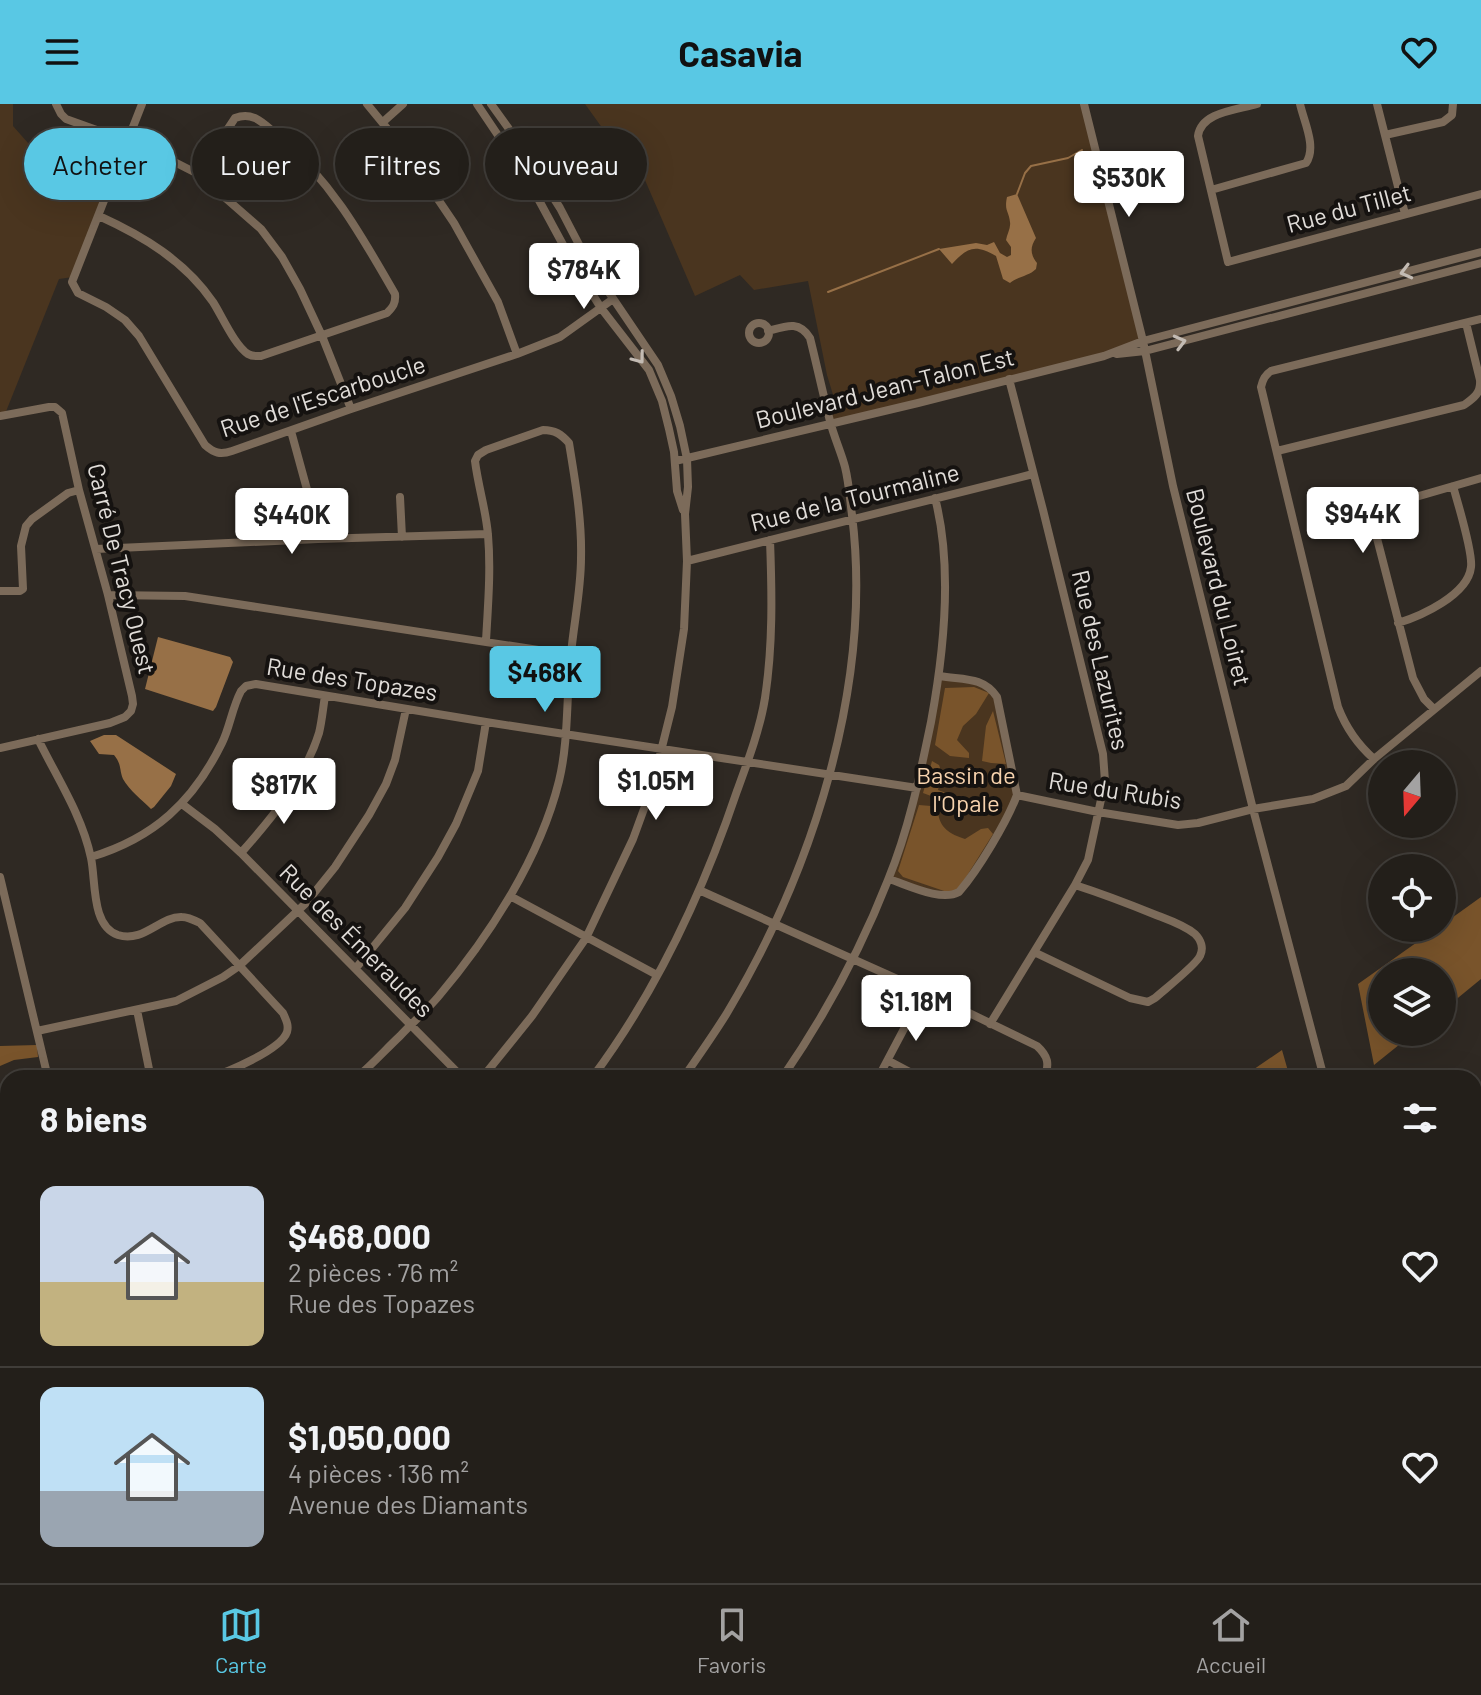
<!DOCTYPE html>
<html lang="fr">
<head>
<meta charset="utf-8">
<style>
  body { margin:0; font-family:Barlow,sans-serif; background:#2b2723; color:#f1f3f6; height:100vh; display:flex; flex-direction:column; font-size:30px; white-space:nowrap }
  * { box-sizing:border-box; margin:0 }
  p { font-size:26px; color:#a3a2a2 }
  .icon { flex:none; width:44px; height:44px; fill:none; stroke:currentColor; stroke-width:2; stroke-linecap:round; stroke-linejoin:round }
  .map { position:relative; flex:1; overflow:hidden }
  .drawer { position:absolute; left:0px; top:966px; width:1482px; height:514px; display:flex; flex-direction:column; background:#231f1a; border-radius:24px 24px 0 0; box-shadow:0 8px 32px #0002,0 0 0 2px #403d39 }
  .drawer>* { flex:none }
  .banner { position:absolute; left:24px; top:24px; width:800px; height:72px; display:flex; gap:16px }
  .needle { width:52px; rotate:199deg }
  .fabs { position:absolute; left:1368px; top:646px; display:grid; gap:16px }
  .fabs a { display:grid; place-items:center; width:88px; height:88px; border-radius:50%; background:#231f1a; box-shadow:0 8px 32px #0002,0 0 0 2px #403d39; font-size:40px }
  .price { position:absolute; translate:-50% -68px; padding:0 18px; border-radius:8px; background:#fff; color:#222; font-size:26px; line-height:52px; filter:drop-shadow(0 2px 4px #0008) }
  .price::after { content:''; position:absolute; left:50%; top:48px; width:24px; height:18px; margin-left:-12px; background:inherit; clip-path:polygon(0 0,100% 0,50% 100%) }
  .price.current { background:#59c8e4; color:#111 }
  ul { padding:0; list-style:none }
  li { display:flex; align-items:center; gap:24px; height:200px; padding:0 40px }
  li+li { border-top:2px solid #403d39 }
  li span { display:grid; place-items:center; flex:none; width:224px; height:160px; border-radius:16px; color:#555 }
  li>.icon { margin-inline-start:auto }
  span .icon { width:96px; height:96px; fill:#fffc; stroke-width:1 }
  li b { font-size:34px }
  h2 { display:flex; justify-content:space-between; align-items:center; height:96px; padding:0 40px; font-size:34px }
  .chip { padding:0 28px; border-radius:36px; background:#231f1a; box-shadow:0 8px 32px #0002,0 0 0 2px #403d39; font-size:28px; line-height:72px }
  .chip.current { background:#59c8e4; color:#111 }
  header { display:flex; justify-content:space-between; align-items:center; height:104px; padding:0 40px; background:#59c8e4; color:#111; font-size:36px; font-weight:700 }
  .dock { display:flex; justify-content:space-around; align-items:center; height:112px; border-top:2px solid #403d39; background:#231f1a; font-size:22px; color:#a3a2a2 }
  .dock a { display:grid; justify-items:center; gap:4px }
  .dock .current { color:#59c8e4 }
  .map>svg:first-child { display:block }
  .green { fill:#4a351f }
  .forest { fill:#79542b }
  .water { fill:#977047 }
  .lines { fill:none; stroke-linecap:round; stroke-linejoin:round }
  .stream { stroke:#977047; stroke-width:2 }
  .minor { stroke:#7c6b5a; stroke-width:8 }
  .oneway { stroke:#c3bbb3 }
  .labels { text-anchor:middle; stroke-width:8; stroke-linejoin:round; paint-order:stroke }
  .street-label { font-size:24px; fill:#e1ddd9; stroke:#151210 }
  .park-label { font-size:24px; fill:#f6d2ad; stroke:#151210 }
</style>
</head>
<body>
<header><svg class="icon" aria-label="menu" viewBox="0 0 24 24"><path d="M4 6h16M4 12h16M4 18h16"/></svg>Casavia<svg class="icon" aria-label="heart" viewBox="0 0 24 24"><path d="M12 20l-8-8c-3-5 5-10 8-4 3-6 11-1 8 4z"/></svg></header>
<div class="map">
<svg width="1481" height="1479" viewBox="0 0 1481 1479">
  <rect width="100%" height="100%" fill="#2f2923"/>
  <path class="green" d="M0,0H13V22L36,48L111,77L73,173L59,175L5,310L0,312Z
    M585,0H1084L1143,237L1104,252L831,320L834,294L827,271L808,177L754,186L740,171L695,192L629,39L603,25Z
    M940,572L969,575L997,593L1017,691L994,735L953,791L889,775L917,684Z"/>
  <path class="forest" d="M974,583L989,589L976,610L963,622L957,636L969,649V654L950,652L935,641L945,584Z
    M993,607L1006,660L991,659L982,657L986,622Z
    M932,657L939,661L942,669L938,686L952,691L954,700L947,705L939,695L923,689Z
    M919,701L931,702L938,707C939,724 950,730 965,735L981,725L988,724L993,730L958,786L950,789L903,773L898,767Z
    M1481,793V875L1442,907V868H1382V928H1415L1374,961L1358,880L1437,824H1442V821Z
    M37,941L38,953L14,956L0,962V942Z
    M1282,946L1290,974H1241Z"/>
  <path class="water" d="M1017,90L1036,134C1030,143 1030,150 1037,159L1036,165C1029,172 1019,172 1010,179L1003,175L996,152C975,140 968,143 952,160L939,145L976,139L987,141L994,138L1000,149L1007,153L1011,151V143L1006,136C1007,130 1011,124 1010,118C1009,107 1004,107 1007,93Z
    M158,533L230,553L233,558L216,603L213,607L145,585Z
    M104,631H116L176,670L171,682L154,703L151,705C142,696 129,686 123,675C119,665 122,661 114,651L99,650L90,637Z"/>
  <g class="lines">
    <path class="stream" d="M1017,90L1025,69L1031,62L1068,54L1082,46
      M828,188L939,145"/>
    <path class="minor" d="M56,0L61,10L66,15L147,44L198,70L261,125L282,153L300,185L322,232L351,305
      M142,0L72,178L78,189L106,203L125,216L139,232L205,341C214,349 220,351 232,347L351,305L517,250L560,233L613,195
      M367,0L404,45L454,119L498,198L517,250
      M477,0L528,76L574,161L601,204L649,266L662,297L669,325L674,348L677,387L683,406
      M1084,0L1143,237L1173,382L1253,705L1324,974
      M1257,0C1237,6 1201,8 1198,32L1228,158L1481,90
      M1377,0L1405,110
      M383,18L403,0
      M1385,31L1443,18L1452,11L1453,0
      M548,84L592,56L600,48H612L621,56L619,65L610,68L592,56
      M1211,86L1306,59C1317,43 1304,18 1300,0
      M99,112C143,132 185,157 213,198C222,212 235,242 248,250C253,253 255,252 261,252L387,209C393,203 396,199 395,190C360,129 331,77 277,31C263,19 253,7 235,14L198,70
      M749 229a10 10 0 1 1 20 0a10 10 0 1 1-20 0Z
      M1117,250L1145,247L1481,159
      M0,312L49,303H55L62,309L79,386L108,491L132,592L133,600L131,607L125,613L110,619L0,644
      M291,327L317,422L318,435
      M1277,347L1464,301C1474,294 1481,289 1480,276L1466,219
      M675,357L918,299L1104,252L1143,237L1481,148
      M400,393L402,433
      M96,445L318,435L488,430
      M687,457L1033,370
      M0,487H20L23,485L21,442L26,422L32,415L68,389L79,386
      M108,491L185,492L571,551
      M1398,519C1421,512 1468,491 1471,463C1473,448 1458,400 1453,382
      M1434,605L1424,595L1413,574L1372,415L1374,409L1381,403L1481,374
      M38,635C57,674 82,711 91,754C96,777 91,822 118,831C144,839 160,812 182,813C188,813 194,816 200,819L283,909C286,916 289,921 287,928C281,946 226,969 208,974
      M1374,655C1357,640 1346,624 1338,603L1261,283C1263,275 1265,271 1271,267L1481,215
      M1017,691L1098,708L1178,721L1198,719L1253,705L1313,695L1346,682L1374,655L1481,567
      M182,700L215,725L241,749L463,974
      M241,749C272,714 305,674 319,629C322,617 323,604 325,592
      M91,753C154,734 193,698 222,639C230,623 232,604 241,587L246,582L256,580L486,618L917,684
      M0,773L48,974
      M889,775C908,781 941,798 959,788C978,766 1007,718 1017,691L997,593C983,572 962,576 940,572
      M699,786L924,887L1037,942C1048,952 1050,960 1044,974
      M510,792L657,871
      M1034,848L1130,894L1148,898L1155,894C1165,885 1196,861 1200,852C1204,844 1201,836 1195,830C1184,821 1169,816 1156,811C1129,800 1103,790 1075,781
      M356,864L405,804L438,753L456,720L478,667L486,618
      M137,906L149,965L152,974
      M990,920L1075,781L1088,756L1105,677L1103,650L1043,406L1009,275
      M37,927L176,897L223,873L239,862L306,799L335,763L369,711L386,680L395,656L406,605
      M889,957L921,974
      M356,974C372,961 385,946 400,932C412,919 426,907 438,893C489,833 540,754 559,677C569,636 566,592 571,550C574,518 581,486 581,454C582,415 575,376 569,339C561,330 555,326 543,326L486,346L478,351L475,357C478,382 486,406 488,431C491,466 488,501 486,537
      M482,974L532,912L586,834L633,735L652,683L672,603L684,525L687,457L685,410L688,383L687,355L680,322L671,292L658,261L587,156L560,104L517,36L491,0
      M592,974C656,888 703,788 737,687C748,657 760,625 765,594C773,541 772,489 770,436
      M686,974V970C700,950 714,930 727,909C813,766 873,580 852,411C850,396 849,379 845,363C841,348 834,333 830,317C823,290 817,262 810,234C799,216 786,222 768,227
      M782,974C824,913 861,845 888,776C909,725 920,671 931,618C944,548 953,463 935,394
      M878,974L924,887
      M1474,1003L1481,998
      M0,1030H8
      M1474,1120H1481
      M0,1139L8,1172
      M0,1190L8,1189
      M1474,1387L1481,1405
      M1474,1449L1481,1445
      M79,1472L80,1479
      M166,1472L167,1479
      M891,1472L898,1479
      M1015,1472L1023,1479
      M1188,1472L1201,1479
      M199,1479L217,1472
      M844,1479L859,1472
      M1422,1479L1436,1472"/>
  </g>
  <defs><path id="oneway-chevron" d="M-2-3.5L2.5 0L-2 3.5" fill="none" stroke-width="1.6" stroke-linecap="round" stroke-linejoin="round" transform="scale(2)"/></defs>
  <g class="oneway">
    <use href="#oneway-chevron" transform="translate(1406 168) rotate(165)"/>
    <use href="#oneway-chevron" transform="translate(1180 238) rotate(-15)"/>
    <use href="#oneway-chevron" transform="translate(639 254) rotate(53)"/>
  </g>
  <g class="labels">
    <g class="street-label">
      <text transform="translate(1349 105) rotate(-15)" y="8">Rue du Tillet</text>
      <text transform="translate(885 285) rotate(-14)" y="8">Boulevard Jean-Talon Est</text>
      <text transform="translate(323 293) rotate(-18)" y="8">Rue de l'Escarboucle</text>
      <text transform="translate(855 394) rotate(-14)" y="8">Rue de la Tourmaline</text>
      <text transform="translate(121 465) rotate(76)" y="8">Carré De Tracy Ouest</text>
      <text transform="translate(1218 483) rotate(76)" y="8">Boulevard du Loiret</text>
      <text transform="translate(1100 556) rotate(77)" y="8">Rue des Lazurites</text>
      <text transform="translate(352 576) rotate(9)" y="8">Rue des Topazes</text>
      <text transform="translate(1115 687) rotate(9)" y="8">Rue du Rubis</text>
      <text transform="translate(356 837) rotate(45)" y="8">Rue des Émeraudes</text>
    </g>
    <g class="park-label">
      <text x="966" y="680">Bassin de<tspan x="966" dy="28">l'Opale</tspan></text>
    </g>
  </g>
</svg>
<div class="fabs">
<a><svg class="needle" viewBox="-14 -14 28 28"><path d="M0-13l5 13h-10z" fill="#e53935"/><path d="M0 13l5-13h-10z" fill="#a3a2a2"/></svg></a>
<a><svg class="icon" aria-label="locate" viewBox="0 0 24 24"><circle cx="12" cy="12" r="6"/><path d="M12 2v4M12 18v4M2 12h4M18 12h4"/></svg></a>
<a><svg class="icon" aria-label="layers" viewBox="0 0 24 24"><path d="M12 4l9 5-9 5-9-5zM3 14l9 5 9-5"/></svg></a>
</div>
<b class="price" style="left:1129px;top:115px">$530K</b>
<b class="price" style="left:584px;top:207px">$784K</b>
<b class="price" style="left:1363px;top:451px">$944K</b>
<b class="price" style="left:292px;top:452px">$440K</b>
<b class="price current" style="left:545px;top:610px">$468K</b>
<b class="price" style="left:656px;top:718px">$1.05M</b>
<b class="price" style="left:284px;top:722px">$817K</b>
<b class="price" style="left:916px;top:939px">$1.18M</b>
<div class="banner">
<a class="chip current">Acheter</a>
<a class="chip">Louer</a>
<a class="chip">Filtres</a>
<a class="chip">Nouveau</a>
</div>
<section class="drawer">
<h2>8 biens<svg class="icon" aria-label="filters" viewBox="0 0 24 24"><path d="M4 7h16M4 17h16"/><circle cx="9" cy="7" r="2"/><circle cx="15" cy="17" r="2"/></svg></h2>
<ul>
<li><span style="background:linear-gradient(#c9d6e8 60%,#c2b280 0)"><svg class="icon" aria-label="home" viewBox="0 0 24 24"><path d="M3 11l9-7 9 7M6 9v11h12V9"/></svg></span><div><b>$468,000</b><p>2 pièces · 76 m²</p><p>Rue des Topazes</p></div><svg class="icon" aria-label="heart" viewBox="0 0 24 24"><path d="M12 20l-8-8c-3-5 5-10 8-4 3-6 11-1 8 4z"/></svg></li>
<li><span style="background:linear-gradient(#bfe0f5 65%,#9aa5b1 0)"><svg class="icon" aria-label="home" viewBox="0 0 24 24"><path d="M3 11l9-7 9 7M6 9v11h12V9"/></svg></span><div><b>$1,050,000</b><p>4 pièces · 136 m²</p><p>Avenue des Diamants</p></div><svg class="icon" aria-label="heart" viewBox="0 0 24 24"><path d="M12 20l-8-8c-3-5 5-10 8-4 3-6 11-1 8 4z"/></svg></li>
</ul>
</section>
</div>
<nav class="dock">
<a class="current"><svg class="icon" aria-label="map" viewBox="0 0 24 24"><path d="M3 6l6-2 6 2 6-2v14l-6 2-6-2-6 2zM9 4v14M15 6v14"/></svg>Carte</a>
<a><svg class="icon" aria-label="saved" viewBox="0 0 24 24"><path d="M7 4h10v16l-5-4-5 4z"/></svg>Favoris</a>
<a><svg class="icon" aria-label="home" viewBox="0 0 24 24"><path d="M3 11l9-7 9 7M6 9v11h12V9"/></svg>Accueil</a>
</nav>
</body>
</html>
